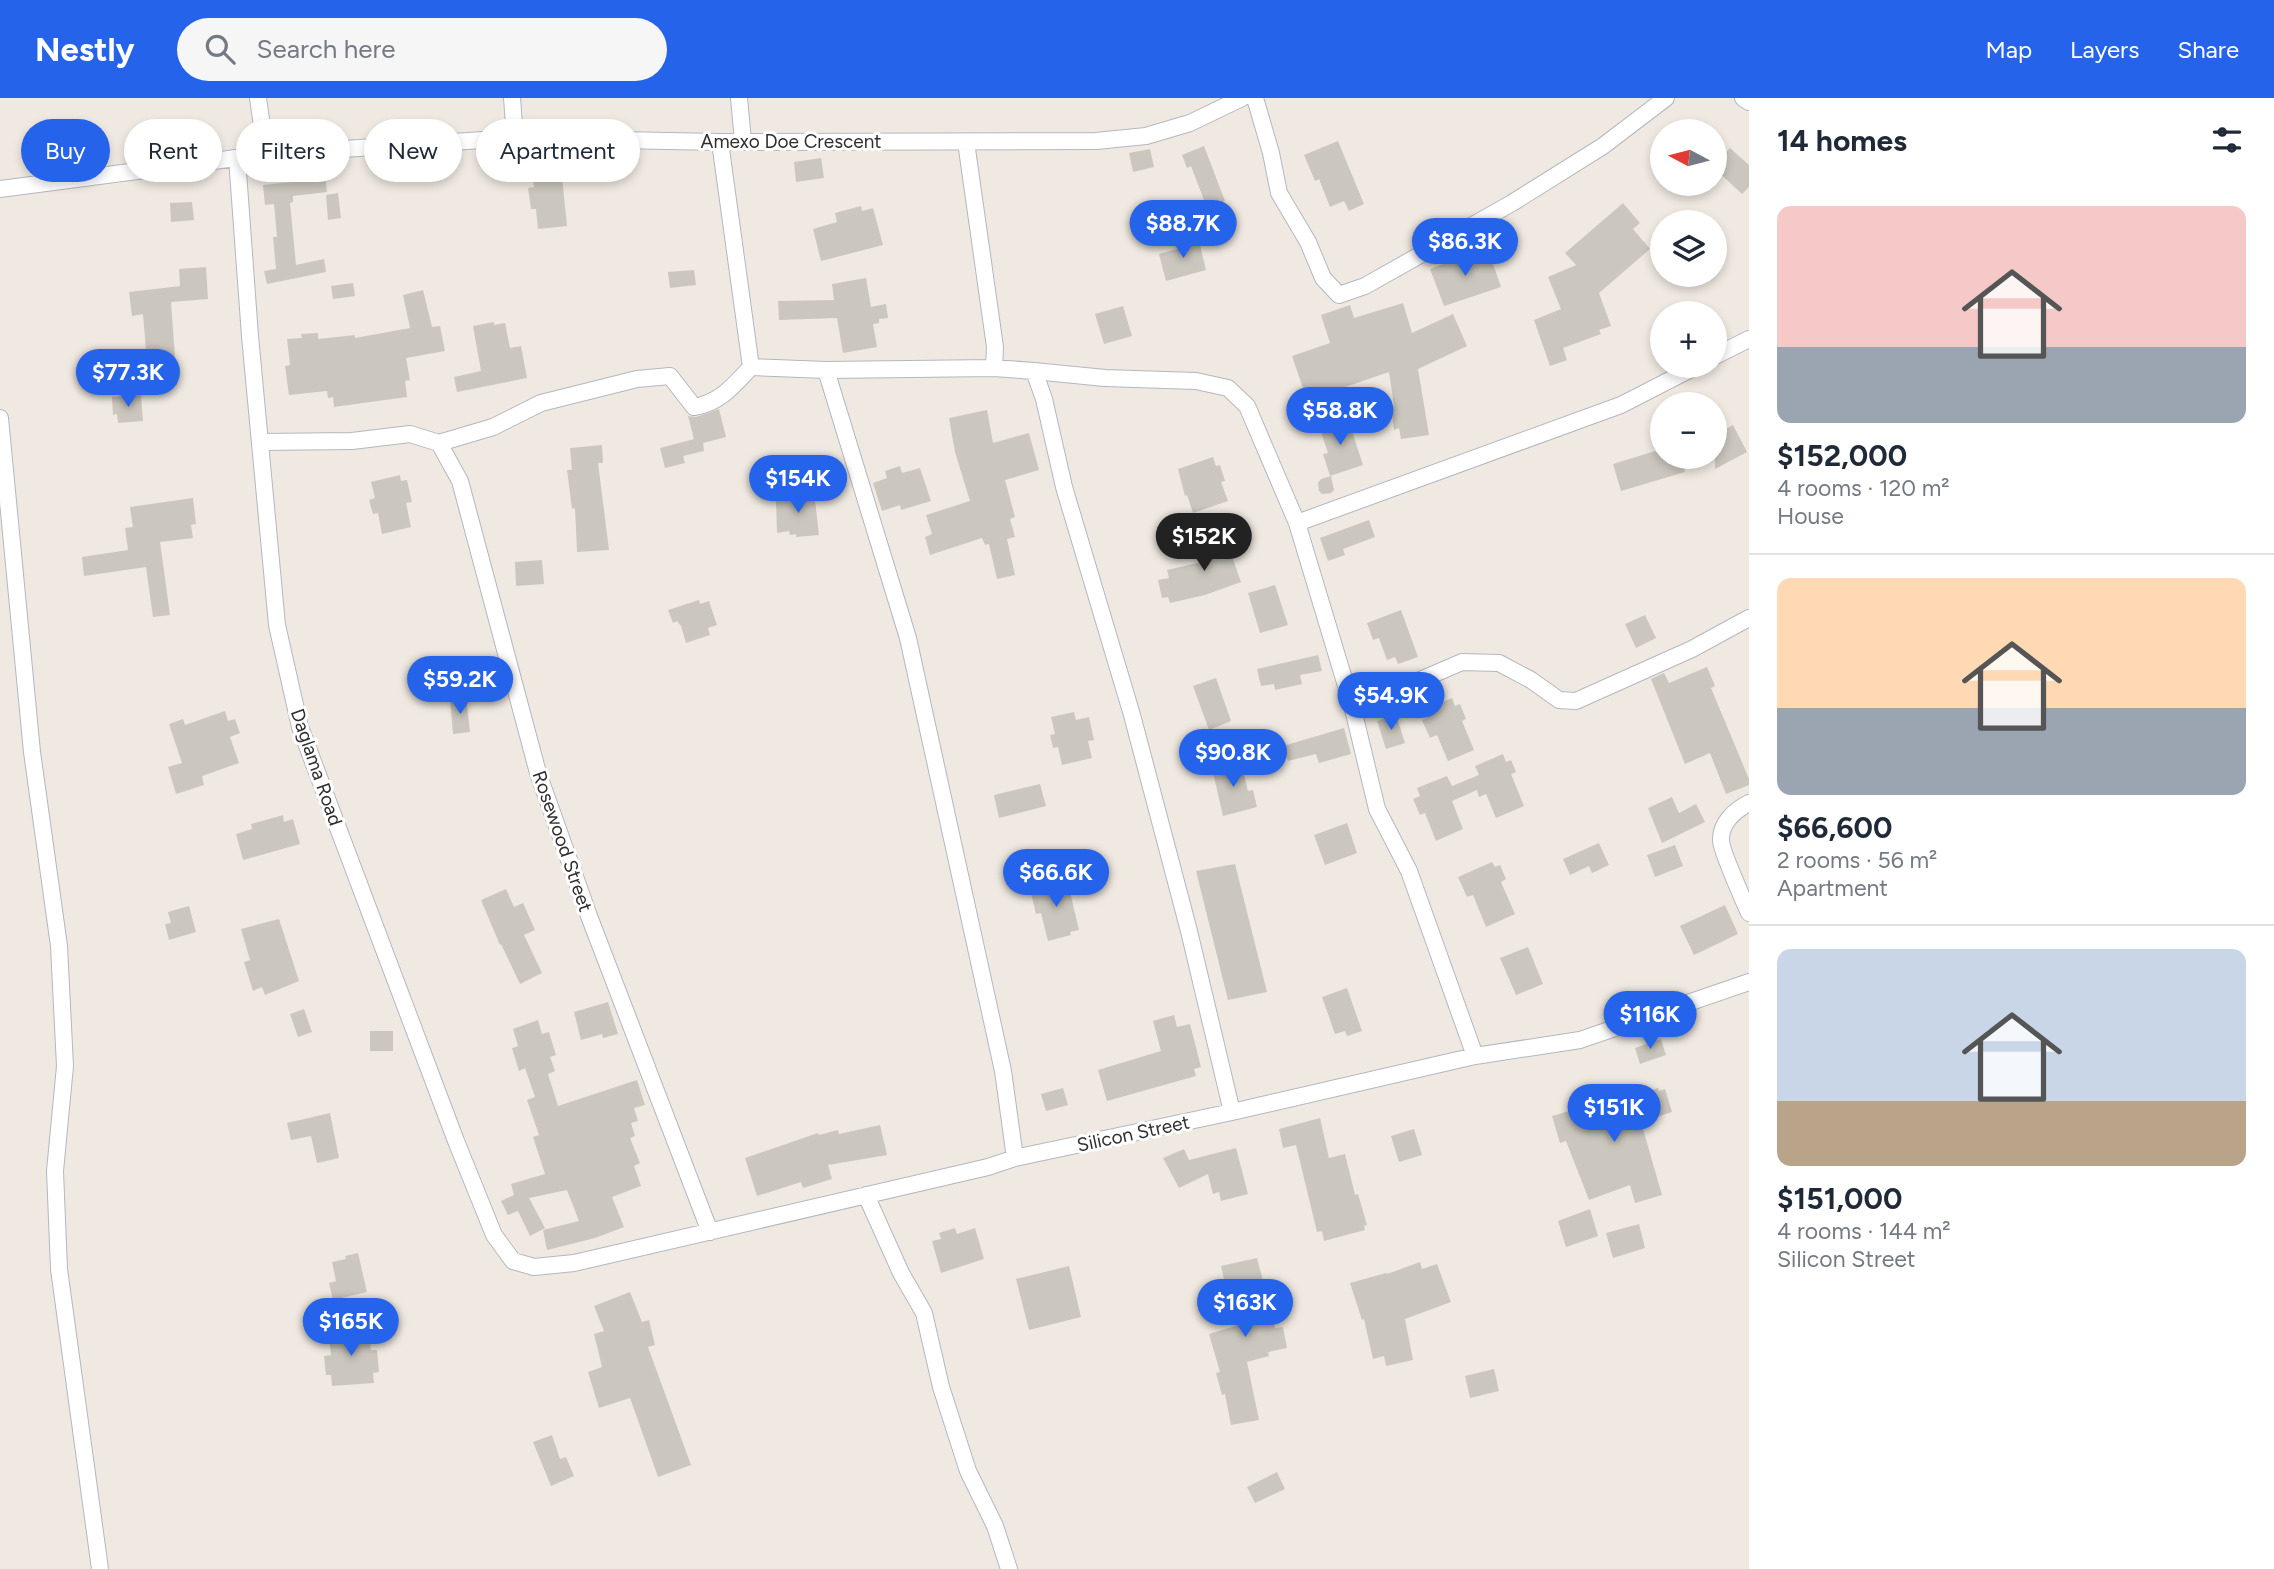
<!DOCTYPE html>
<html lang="en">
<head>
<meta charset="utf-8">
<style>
  body { margin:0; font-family:Figtree,sans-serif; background:#f6f6f7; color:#1f2937; height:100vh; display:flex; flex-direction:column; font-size:26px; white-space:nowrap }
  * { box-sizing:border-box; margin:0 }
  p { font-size:23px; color:#747a83 }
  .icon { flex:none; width:38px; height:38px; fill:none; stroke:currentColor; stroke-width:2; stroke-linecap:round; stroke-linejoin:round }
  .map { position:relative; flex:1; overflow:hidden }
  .sheet { display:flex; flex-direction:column; background:#fff; width:525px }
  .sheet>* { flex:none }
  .banner { position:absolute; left:21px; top:21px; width:665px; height:63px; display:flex; gap:14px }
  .needle { width:46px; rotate:277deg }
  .tools { position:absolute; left:1650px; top:21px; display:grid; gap:14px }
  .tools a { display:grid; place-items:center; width:77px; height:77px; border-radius:50%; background:#fff; box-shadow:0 4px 10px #0003; font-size:35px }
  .price { position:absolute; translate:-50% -60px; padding:0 16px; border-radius:24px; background:#2563eb; color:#fff; font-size:23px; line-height:46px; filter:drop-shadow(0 2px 4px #0008) }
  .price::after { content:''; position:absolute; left:50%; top:42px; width:21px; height:16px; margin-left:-10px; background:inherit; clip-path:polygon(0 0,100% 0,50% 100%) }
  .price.selected { background:#222; color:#fff }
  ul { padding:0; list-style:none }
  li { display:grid; align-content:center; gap:14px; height:371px; padding:0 28px }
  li+li { border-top:2px solid #e0e1e3 }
  li span { display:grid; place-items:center; height:217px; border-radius:14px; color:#555 }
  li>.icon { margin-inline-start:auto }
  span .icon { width:126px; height:126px; fill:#fffc; stroke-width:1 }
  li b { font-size:30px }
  h2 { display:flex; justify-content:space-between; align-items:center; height:84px; padding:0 28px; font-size:30px }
  .chip { padding:0 24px; border-radius:32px; background:#fff; box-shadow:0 4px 10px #0003; font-size:24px; line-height:63px }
  .chip.selected { background:#2563eb; color:#fff }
  header { display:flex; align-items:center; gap:42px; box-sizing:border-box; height:98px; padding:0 35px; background:#2563eb; color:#fff }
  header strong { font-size:33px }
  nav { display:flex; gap:38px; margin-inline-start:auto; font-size:24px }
  .search { width:490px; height:63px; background:#f6f6f7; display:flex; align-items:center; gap:18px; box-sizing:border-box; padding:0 24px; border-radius:38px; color:#747a83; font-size:26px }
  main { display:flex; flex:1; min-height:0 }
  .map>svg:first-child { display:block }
  .building { fill:#cbc7bf }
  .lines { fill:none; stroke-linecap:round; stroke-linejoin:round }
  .minor-casing { stroke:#b4b7c1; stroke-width:18 }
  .minor { stroke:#fff; stroke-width:16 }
  .labels { text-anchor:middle; stroke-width:6; stroke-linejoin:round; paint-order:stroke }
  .street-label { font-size:19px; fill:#2e2e2e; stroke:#fff }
</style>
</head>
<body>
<header>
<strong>Nestly</strong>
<div class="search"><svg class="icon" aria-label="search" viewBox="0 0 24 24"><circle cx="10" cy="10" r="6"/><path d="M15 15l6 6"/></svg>Search here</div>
<nav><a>Map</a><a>Layers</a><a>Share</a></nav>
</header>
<main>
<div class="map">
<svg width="1749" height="1471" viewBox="0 0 1749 1471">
  <rect width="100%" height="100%" fill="#efe9e1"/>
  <path class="building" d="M1338,43L1364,106L1349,113L1344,103L1330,109L1319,81L1315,83L1304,57Z
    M1204,48L1225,103L1207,110L1191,68L1187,70L1182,57Z
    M1730,50L1749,67V89L1742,96L1715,71V66Z
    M1150,51L1154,69L1133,74L1129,55Z
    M821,60L824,80L796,84L794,64Z
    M561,69L567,128L538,131L536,111H531L528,90L534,89L532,72Z
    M325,77L327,94L293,98V104L290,105L296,167L324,161L326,174L267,186L264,173L276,171L273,139H277L274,106L265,107L263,87L302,83V80Z
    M338,95L341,120L328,122L326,97Z
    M192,104L194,122L171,124L170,105Z
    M1623,105L1640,125L1633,131L1650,151L1599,195L1611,228L1599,232L1601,236L1563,250L1567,262L1550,268L1534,222L1561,211L1548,179L1576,167L1565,155Z
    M861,108L862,113L873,110L883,147L821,163L813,131L837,124L835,115Z
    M1198,139L1206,172L1166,183L1159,156L1181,150L1179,144Z
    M1476,154L1479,161L1490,157L1501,189L1444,208L1430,171Z
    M206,169L208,201L171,204L177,287L149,289L143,216L132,218L129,194L180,188L179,171Z
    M694,172L696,187L670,190L668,174Z
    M866,180L871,209L886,206L888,220L879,221V225L873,226L877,249L843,255L837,220L779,222L778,203L834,202L832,186Z
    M353,185L355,198L333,201L331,188Z
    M423,192L432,229L440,228L445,253L406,260L410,282L405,283L407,299L334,309L333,299L328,300L327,293L289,297L285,268L290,267L287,241L302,240L301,236L318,235V241L355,237V240L410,230L403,197Z
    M1403,205L1412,235L1453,216L1467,248L1418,271L1429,337L1401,341L1399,330L1394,332L1391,309L1394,308L1389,274L1307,302L1292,258L1330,245L1321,217L1350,207L1354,220Z
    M1123,208L1132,238L1104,246L1095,216Z
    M494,224V227L505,225L510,250L521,248L527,280L457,294L454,279L481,273L473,228Z
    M141,297L143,323L118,325L117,316L113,317L112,299Z
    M719,311L726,339L703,345L704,353L683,358L685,365L665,370L660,350L694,341L688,318L696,319Z
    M987,312L993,345L1029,335L1039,372L1005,382L1015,419L1010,421L1015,439L1007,441L1015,477L997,481L989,446L985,447L982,440L930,457L925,439L932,436L926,417L970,403L955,354L949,320Z
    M1347,318L1363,367L1330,378L1323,356L1328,355L1319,328Z
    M1733,327L1747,354L1715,371V337Z
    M602,347L603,365H598L609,452L577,454L575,410L572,411L567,372H572L570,350Z
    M1662,351V359H1680L1685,374L1621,393L1613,366Z
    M1213,359L1216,368L1220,367L1225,383L1221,384L1228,403L1193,415L1187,397L1185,398L1178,371Z
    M900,368L902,375L920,370L931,403L901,412L900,407L882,413L873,385L887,380L885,373Z
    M400,377L401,383L407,382L412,404L406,405L411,429L382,436L378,415L373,416L369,402L375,400L371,384Z
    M1331,378L1334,392L1331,395L1322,396L1319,393L1318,385L1321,381Z
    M814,393L819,437L796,439V436L790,437L789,433L777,435L776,403L792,401V396Z
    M193,400L196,426L191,427L193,440L160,444L170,517L153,519L146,469L84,478L82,459L128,452L125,430L133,429L130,409Z
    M1369,422L1375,439L1343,451L1345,457L1328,463L1320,440Z
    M1234,436L1241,458L1233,461L1241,484L1205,497L1170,505L1168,499L1162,500L1158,482L1169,480L1167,472L1206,463L1201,448Z
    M542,462L544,486L516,488L515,464Z
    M1275,487L1288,527L1260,535L1248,495Z
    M699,502L700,506L709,503L717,527L708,530L710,537L686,545L681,528L677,523L673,525L668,512Z
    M1401,512L1418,559L1398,566L1395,559L1387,562L1379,540L1373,542L1367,525Z
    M1645,517L1656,540L1636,550L1625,526Z
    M1318,557L1322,573L1300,577L1302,586L1275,592L1274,586L1261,588L1257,571Z
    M1707,569L1715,588L1711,590L1749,681V687L1726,696L1710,655L1685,666L1651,581L1664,575L1669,585Z
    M1216,580L1231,623L1209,632L1193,588Z
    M466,599L470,634L453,636L450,601Z
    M1452,600L1455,608L1460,606L1466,621L1462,623L1474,652L1448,663L1437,637L1430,640L1422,622L1429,619L1426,611Z
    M225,613L228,623L235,621L240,635L230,639L239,665L202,678L204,687L176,696L168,669L182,665L169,626L183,621L185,627Z
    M1074,614L1076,622L1089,619L1094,642L1088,643L1092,660L1062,667L1058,649L1053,650L1050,637L1055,636L1051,619Z
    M1396,617L1405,645L1386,651L1377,623Z
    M1344,630L1351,656L1319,665L1316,656L1288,663L1283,648Z
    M1503,656L1506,664L1511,662L1516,674L1511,676L1524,708L1496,720L1486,696L1479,699L1477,692L1452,703L1463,731L1436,743L1425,715L1420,717L1413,701L1420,698L1417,690L1447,678L1452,688L1479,677L1475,668Z
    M1241,664L1248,693L1253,692L1257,709L1223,718L1212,670Z
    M1040,686L1046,708L999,720L994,697Z
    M1672,699L1679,715L1696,706L1705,724L1662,745L1648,710Z
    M283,717L284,724L293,721L300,746L243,762L236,736L252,731L251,726Z
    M1347,725L1357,755L1325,767L1314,737Z
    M1599,745L1609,767L1592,775L1589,768L1570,777L1563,761Z
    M1675,747L1683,768L1655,779L1647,757Z
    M1492,764L1495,769L1500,767L1506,781L1501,784L1515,816L1486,829L1473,797L1467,799L1458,779Z
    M1235,766L1267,894L1228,902L1196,773Z
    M1067,781L1079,832L1070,834L1071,837L1048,843L1041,815L1036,816L1030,791Z
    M506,791L514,809L523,805L535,832L524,837L542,875L520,886L501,846L500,847L481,802Z
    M1725,807L1738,836L1694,857L1680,828Z
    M189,808L196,834L169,842L165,826L171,825L168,814Z
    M279,821L299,883L265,897L262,889L253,893L244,864L250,862L241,831Z
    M1528,849L1543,886L1516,897L1500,860Z
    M1347,890L1362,933L1347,938L1345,933L1335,936L1322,899Z
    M608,904L618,936L603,940L602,936L581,942L574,914Z
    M304,911L312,934L298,939L290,916Z
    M1174,917L1177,929L1190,926L1201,969L1194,971L1196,978L1107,1003L1098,972L1161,953L1153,923Z
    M538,922L542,936L549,934L556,957L550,959L555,973L548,976L558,1008L637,982L645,1007L634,1010L638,1023L631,1025L635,1038L630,1040L640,1065L634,1068L641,1088L612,1099L624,1129L595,1140L547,1152L543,1132L579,1123L567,1092L529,1100L545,1130L530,1138L518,1113L508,1117L501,1103L514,1097L511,1086L545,1076L533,1039L539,1037L527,1002L535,999L525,970L519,973L512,950L518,948L513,931Z
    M370,933H393V953H370Z
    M1661,941L1666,957L1640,966L1635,950Z
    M1063,990L1068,1007L1046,1013L1041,996Z
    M1658,990L1659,993L1665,991L1672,1014L1641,1024L1662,1097L1635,1105L1630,1087L1589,1102L1566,1043L1560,1045L1552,1018L1579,1010L1577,1004L1597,999L1600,1009Z
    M330,1015L339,1060L317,1065L311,1038L291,1042L287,1025Z
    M1320,1020L1329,1060L1345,1056L1355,1097L1358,1096L1367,1127L1364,1128L1365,1132L1324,1143L1322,1133L1317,1134L1296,1047L1283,1050L1279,1031Z
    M880,1027L887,1057L828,1067L832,1081L803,1090L801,1084L757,1098L745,1060L818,1035L819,1037L838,1032L839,1036Z
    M1414,1031L1422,1057L1399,1064L1391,1038Z
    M1236,1050L1248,1096L1221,1103L1219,1094L1213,1096L1208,1076L1179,1090L1163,1060L1184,1051L1189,1062Z
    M1590,1111L1598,1138L1566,1149L1558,1123Z
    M1639,1126L1645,1150L1613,1160L1606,1135Z
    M955,1130L957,1136L975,1130L984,1161L941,1175L932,1143L941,1141L939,1135Z
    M358,1155L367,1194L333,1202L329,1185L336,1183L332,1164L346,1161L345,1158Z
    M1257,1160L1275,1230L1283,1229L1287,1250L1268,1254L1269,1258L1247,1264L1259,1322L1231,1327L1225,1296L1222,1297L1216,1275L1220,1274L1209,1236L1239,1227L1230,1189L1226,1190L1221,1168Z
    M1420,1164L1422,1171L1437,1166L1451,1204L1405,1221L1413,1262L1386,1268L1384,1258L1373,1261L1364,1221L1362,1222L1350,1185L1386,1175L1387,1176Z
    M1069,1168L1081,1219L1029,1232L1016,1181Z
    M630,1194L642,1224L649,1222L655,1247L648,1249L691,1367L658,1379L630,1300L599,1310L588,1274L602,1269L594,1236L604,1233L594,1208Z
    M369,1230L371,1252H377L379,1274L373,1275L374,1285L332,1288L331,1277H326L324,1258L331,1257L329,1234Z
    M1494,1271L1499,1293L1470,1300L1465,1278Z
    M552,1337L560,1361L566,1359L574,1378L551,1388L533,1344Z
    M1277,1374L1285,1391L1255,1405L1247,1389Z"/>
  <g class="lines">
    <g class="minor-casing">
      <path id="minor" d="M258,0L266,56
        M512,0L515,40
        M739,0L743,43
        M1255,0L1271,55L1279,95L1308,144L1323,180L1339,197L1365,188L1512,105L1603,48L1666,0
        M1743,0L1749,4
        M720,44L751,269
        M237,60L250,238L277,527L300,629L456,1043L494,1137L513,1163L534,1169L574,1165L988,1069L1015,1060L1232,1014L1475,958L1580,942L1749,884
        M0,91L266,56L515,40L720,44L1096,43L1146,38L1190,25L1242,0
        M1715,258L1749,241
        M994,270L1034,273L1044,301L1064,389L1132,617L1189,833L1232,1014
        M826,272L908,540L1003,973L1015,1060
        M1034,273L1105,280L1196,283L1228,290L1247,308L1297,425L1353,611L1377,711L1409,773L1475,958
        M0,320L32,654L59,848L65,968L55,1073L59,1171L100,1471
        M260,344L352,343L410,336L439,345L493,329L541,305L637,281L670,278L694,309C720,305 734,287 751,269L826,272L994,270L995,249L966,44
        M439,345L460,383L538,675L589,818L710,1134
        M1297,425L1621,307L1697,268
        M1353,611L1462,564L1499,565L1531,582L1559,602L1576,603L1692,551L1749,520
        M1749,705C1735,712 1720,725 1721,743C1722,755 1743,801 1749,815
        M866,1097L901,1175L924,1215L941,1289L968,1373L995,1428L1009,1471"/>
    </g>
    <use href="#minor" class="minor"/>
  </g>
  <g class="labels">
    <g class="street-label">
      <text x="791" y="50">Amexo Doe Crescent</text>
      <text transform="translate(317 669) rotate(71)" y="7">Daglama Road</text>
      <text transform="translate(563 743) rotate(71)" y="7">Rosewood Street</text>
      <text transform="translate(1133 1035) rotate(-12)" y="7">Silicon Street</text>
    </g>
  </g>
</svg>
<div class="tools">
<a><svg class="needle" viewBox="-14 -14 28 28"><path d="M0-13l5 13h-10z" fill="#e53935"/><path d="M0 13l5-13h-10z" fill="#747a83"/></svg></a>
<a><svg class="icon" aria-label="layers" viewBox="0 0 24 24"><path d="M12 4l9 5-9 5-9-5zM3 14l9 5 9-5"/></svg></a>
<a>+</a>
<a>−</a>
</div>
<b class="price" style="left:1183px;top:162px">$88.7K</b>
<b class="price" style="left:1465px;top:180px">$86.3K</b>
<b class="price" style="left:128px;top:311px">$77.3K</b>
<b class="price" style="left:1340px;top:349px">$58.8K</b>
<b class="price" style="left:798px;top:417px">$154K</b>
<b class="price selected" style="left:1204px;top:475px">$152K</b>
<b class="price" style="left:460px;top:618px">$59.2K</b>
<b class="price" style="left:1391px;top:634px">$54.9K</b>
<b class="price" style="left:1233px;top:691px">$90.8K</b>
<b class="price" style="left:1056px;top:811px">$66.6K</b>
<b class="price" style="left:1650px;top:953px">$116K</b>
<b class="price" style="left:1614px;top:1046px">$151K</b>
<b class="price" style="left:1245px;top:1241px">$163K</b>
<b class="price" style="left:351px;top:1260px">$165K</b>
<div class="banner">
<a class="chip selected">Buy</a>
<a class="chip">Rent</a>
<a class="chip">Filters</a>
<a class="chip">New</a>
<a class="chip">Apartment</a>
</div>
</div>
<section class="sheet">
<h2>14 homes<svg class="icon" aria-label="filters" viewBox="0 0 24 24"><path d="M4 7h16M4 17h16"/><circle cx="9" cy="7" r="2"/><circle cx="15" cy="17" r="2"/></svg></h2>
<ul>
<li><span style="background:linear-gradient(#f6c9c9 65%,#9aa5b1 0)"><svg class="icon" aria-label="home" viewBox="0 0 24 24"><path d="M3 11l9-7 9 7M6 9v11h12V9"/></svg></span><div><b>$152,000</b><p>4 rooms · 120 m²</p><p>House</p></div></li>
<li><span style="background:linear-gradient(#ffd9b3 60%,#9aa5b1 0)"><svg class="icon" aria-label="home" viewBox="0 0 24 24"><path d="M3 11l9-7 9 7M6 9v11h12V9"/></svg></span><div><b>$66,600</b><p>2 rooms · 56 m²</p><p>Apartment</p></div></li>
<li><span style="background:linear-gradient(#c9d6e8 70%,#b9a48a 0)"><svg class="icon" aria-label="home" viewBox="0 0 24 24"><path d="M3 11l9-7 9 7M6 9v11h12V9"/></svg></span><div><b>$151,000</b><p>4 rooms · 144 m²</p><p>Silicon Street</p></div></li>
</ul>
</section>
</main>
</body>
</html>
